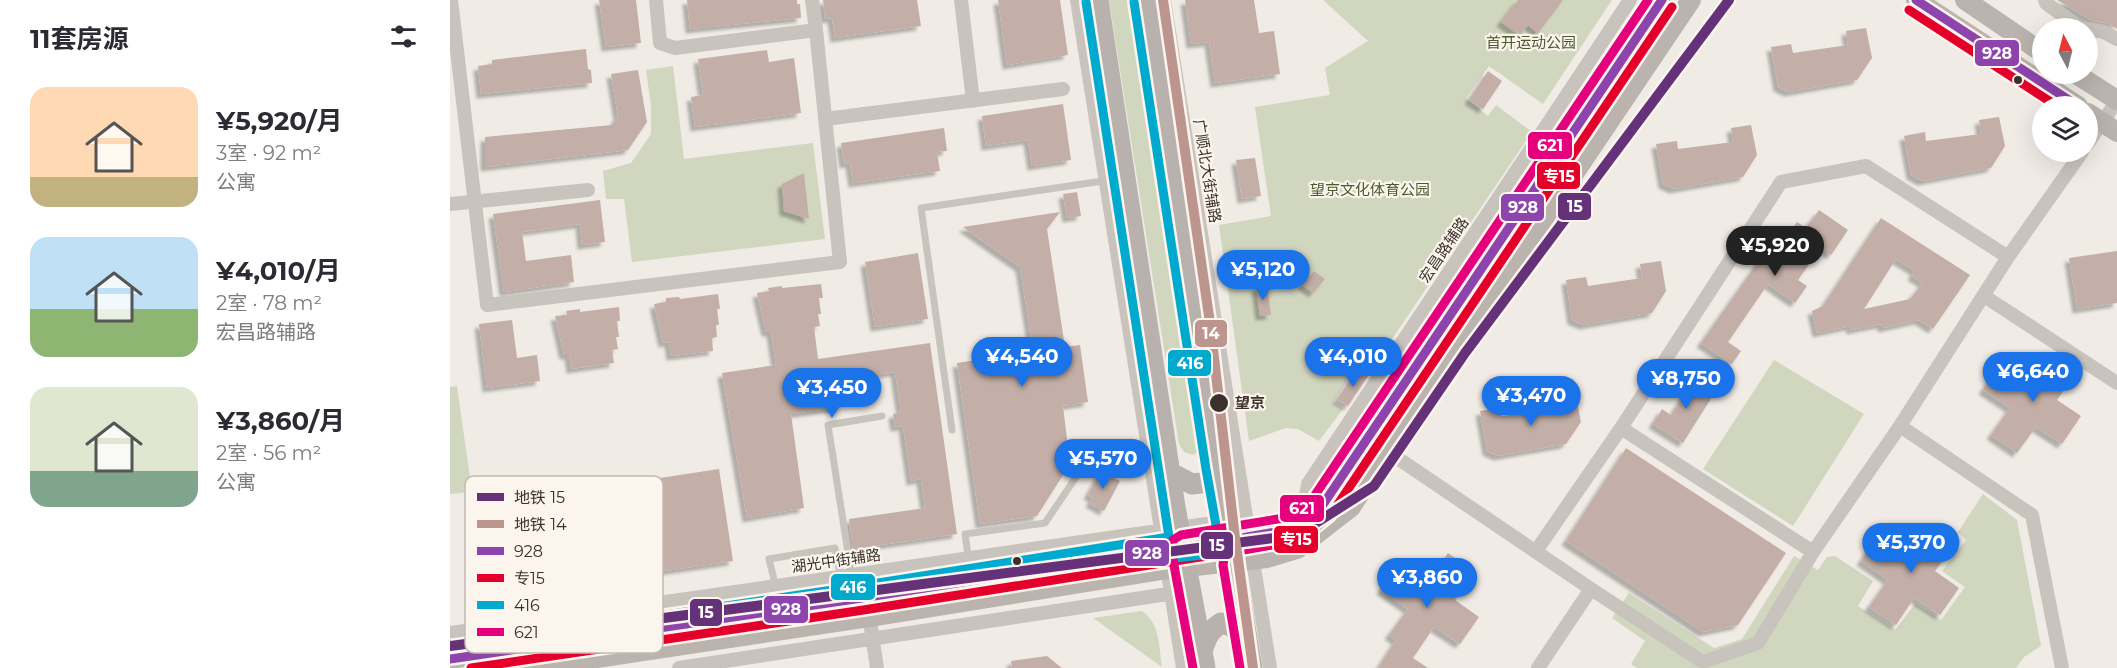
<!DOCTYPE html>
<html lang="zh">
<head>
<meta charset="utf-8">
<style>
  body { margin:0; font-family:Montserrat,"Noto Sans SC",sans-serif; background:#f7f7f7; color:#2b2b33; height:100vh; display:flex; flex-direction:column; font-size:22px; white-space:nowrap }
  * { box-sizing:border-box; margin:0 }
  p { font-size:20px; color:#7c7c81 }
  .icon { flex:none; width:33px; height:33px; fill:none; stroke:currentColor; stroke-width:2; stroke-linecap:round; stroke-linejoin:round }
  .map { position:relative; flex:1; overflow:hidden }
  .details { display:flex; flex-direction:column; background:#fff; width:450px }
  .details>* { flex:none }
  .needle { width:39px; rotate:353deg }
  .tools { position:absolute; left:1582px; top:18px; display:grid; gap:12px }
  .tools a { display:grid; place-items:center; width:66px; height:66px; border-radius:50%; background:#fff; box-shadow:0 6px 24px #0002; font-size:30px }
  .price { position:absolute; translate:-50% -51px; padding:0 14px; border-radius:21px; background:#1a73e8; color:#fff; font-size:20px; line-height:39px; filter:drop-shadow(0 2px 3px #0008) }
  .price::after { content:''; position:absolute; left:50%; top:36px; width:18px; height:14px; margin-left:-9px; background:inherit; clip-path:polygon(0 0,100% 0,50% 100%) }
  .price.active { background:#222; color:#fff }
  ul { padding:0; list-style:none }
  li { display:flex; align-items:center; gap:18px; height:150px; padding:0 30px }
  li span { display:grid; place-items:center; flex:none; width:168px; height:120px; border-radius:18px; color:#555 }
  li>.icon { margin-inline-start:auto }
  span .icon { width:72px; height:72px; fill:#fffc; stroke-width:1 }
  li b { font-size:26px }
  h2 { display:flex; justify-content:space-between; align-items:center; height:72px; padding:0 30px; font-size:26px }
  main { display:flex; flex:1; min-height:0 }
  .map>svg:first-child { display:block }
  .green { fill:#d1d6bf }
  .building { fill:#c3afa7; fill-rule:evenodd; filter:url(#shadow) }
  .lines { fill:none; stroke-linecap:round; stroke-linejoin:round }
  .lane { stroke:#c9c3be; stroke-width:7 }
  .street { stroke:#c9c3be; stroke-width:14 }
  .secondary { stroke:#bab3ae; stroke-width:20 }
  .primary { stroke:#b8b1ad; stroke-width:21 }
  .bus-1-casing { stroke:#fbf5ee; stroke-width:14 }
  .bus-2-casing { stroke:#fbf5ee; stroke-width:14 }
  .bus-3-casing { stroke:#fbf5ee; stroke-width:14 }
  .bus-4-casing { stroke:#fbf5ee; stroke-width:14 }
  .bus-1 { stroke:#8e44ad; stroke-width:9 }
  .bus-2 { stroke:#e4002b; stroke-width:9 }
  .bus-3 { stroke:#00a9ce; stroke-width:9 }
  .bus-4 { stroke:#e5007d; stroke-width:9 }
  .metro-1-casing { stroke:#fbf5ee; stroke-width:15 }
  .metro-2-casing { stroke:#fbf5ee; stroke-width:15 }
  .metro-1 { stroke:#653279; stroke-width:10 }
  .metro-2 { stroke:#bd958f; stroke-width:10 }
  .bus-dot { fill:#3b302b; stroke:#fbf5ee; stroke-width:2 }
  .labels { text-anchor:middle; stroke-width:4.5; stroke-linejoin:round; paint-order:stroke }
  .park-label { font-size:15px; fill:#4a5a2e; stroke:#fbf5ee }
  .street-label { font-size:15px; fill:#3b302b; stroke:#fbf5ee }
  .stop-label { font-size:15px; font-weight:bold; fill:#3b302b; stroke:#fbf5ee; text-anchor:start }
  .key { fill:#fbf5ee; stroke:#c1bab4; stroke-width:1.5 }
  .key-label { font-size:16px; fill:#3b302b }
  .line-badge { stroke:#fbf5ee; stroke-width:2 }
  .badge-label { font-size:16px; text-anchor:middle; font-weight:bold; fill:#fff }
</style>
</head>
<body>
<main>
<section class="details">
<h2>11套房源<svg class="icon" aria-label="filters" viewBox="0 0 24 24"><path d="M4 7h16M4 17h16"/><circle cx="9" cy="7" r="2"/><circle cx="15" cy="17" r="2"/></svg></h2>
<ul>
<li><span style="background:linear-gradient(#ffd9b3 75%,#c2b280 0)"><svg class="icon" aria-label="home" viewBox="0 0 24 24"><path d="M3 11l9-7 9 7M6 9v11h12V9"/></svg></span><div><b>¥5,920/月</b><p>3室 · 92 m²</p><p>公寓</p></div></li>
<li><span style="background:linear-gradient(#bfe0f5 60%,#8fb573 0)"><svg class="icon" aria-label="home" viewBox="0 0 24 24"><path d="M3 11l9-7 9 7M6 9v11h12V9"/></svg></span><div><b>¥4,010/月</b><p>2室 · 78 m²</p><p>宏昌路辅路</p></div></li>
<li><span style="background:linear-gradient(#dfe7d0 70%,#7fa58c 0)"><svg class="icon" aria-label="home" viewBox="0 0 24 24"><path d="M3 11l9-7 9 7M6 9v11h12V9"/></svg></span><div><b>¥3,860/月</b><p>2室 · 56 m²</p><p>公寓</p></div></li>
</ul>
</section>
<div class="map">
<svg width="1667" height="668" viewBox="0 0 1667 668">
  <defs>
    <filter id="shadow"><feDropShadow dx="-4.5" dy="4.5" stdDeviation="1.5" flood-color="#0004"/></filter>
  </defs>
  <rect width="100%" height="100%" fill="#f0ebe5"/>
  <path class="green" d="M659,0H682L751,444L749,451L743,455L734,452L729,444Z
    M873,0H1162L1093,104L1039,66L1016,98L1038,116L1046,105L1082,132L919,373L907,366L883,402L893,409L869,441L848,429L836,428L799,441L769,225L821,216L805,107L880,95L875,68L918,41Z
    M223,66L234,159L363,143L375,239L182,262L174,199H156L153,171L181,163L201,134V106L196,70Z
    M1324,360L1414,414L1343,526L1253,469Z
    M7,386L22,492L0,494V387Z
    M1533,494L1567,520L1591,646L1574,657L1566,668H1187L1181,664L1195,641L1162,618L1179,593L1264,648L1292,639L1344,556L1368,570L1377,557L1385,556L1423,581L1408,606L1445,630L1465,604L1491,620L1515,587L1492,571L1516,540L1508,532Z
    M692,611C710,623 709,647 712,667L643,618Z"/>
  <path class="building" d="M149,0H186L191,43L156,47Z
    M237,0H347V4H350L351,18L240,29Z
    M373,0H467L471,26L385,38L382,18L375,19Z
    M548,0H610L618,55L557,65Z
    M735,0H804L809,33L824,31L830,74L765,83L759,42L741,44Z
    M1068,0H1113L1088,33L1078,25L1070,36L1051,22Z
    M1607,0H1667V29L1656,23L1643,21Z
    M1416,28L1422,58L1407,80L1339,92L1328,87L1321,47L1341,44L1343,53L1398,45L1396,31Z
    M136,49L138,69L141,70L142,83L31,94L28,66L42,64V60Z
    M317,50L319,62L344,58L351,113L245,127L241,97L253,95L248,59Z
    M188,70L197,122L178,150L35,167V137L162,125L168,116L161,74Z
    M1038,71L1052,81L1033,109L1019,100Z
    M613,104L621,160L582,166L578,140L536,146L532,116Z
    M1549,117L1555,146L1541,168L1472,181L1461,175L1454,136L1475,132L1476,141L1531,134L1529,120Z
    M1301,125L1307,155L1293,177L1224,189L1213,184L1206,144L1227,141L1228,149L1283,142L1281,128Z
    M494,128L497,151L487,152L490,171L403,183L400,163L394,164L391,143Z
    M805,158L811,196L792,199L786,160Z
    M354,173L359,219L334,211L332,184Z
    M627,192L631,216L617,218L613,194Z
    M150,200L155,242L132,245L130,224L72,232L76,261L121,255L124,282L54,292L43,214Z
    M1369,210L1398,230L1381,255L1371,247L1348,280L1357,286L1345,303L1318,284L1278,342L1291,351L1282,364L1251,343L1328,234L1335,239L1347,222L1356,228Z
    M610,212L597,229L615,347L630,345L638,402L613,406L620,464L587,516L530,524L507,363L583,351L570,267L513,227Z
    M1431,218L1520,275L1483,329L1469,320L1433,328L1431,324L1401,330L1400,326L1367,333L1362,311L1373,306ZM1446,259L1465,271L1462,276L1473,283L1460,299L1414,309Z
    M1667,251V303L1627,309L1619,258Z
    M468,253L478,319L425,327L415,262Z
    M1211,261L1216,291L1202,313L1134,325L1122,320L1116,280L1136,277L1138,286L1192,278L1190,264Z
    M864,271L875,279L863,293L852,285Z
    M371,284L373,298H369L371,314H368L370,326L364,327L368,359L480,343L507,534L403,549L399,519L475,508L471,479L461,481L453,426L445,427L443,414L451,412L445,372L388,380L392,407L341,414L354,508L297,518L272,373L326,365L321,332H316L307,293L319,291L318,288L332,286V288Z
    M817,286L821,315L810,316L806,287Z
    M268,294L270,309H267L269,325H266L267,337L262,338L263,351L221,356L219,342L213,343L204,304L216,302V298L229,297L230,299Z
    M169,307L170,321H167L169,337H166L168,349L162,350L164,363L121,369L119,355H114L105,316L117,315L116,311L130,309V312Z
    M62,320L67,358L87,355L90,381L37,388L29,324Z
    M1600,353L1627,371L1607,400L1631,416L1612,444L1586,427L1567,453L1541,435L1560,408L1533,390L1552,362L1580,381Z
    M908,369L918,376L898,406L887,399Z
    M1237,374L1265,392L1233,443L1203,424L1212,409L1221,415L1236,392L1228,387Z
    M1125,392L1131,422L1116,444L1048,456L1037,451L1030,411L1050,408L1052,416L1107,409L1104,395Z
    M1176,448L1336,553L1288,625L1253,632L1116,541Z
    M269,469L283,561L78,591L65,500Z
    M651,471L670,481L654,511L640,503L643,498L638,495Z
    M1478,525L1505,543L1485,571L1509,588L1490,615L1464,598L1446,625L1419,607L1438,580L1411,561L1430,533L1459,552Z
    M998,553L1025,572L1005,600L1029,617L1010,644L984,627L963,658L978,668H928L946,640L939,635L958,609L931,590L950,562L979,581Z
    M597,656L612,668H562L561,661Z"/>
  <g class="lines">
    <path class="lane" d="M502,430L471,208L673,178
      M521,577L515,534L595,523L643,452L663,449
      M405,597L378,425L432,416
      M331,608L319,559L385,548L395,598"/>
    <path class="street" d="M1,0L37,305L390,262L366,30
      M206,0L210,43L225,48L366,30L362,0
      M511,0L523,101
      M627,0L733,668
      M714,0L820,668
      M1595,0L1596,3L1630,28H1634
      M1638,29L1654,32L1667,39
      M375,119L613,89
      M1638,143L1667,101
      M0,204L138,190
      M1534,296L1667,383
      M1450,426L1582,515L1612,668
      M1171,428L1363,552L1450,426L1558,257L1632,152
      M937,451L1141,589L1088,668
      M851,525L858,484L1180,0
      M1086,551L1171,428L1331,182L1416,166L1558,257
      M1141,589L1253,662L1308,643L1363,552
      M418,608L427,668
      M0,633L777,521
      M229,668L731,592"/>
    <path class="secondary" d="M1466,0L1628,106
      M1515,0L1593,53
      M1626,74L1667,100
      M1638,113L1667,132
      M0,659L405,599L780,540L837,530L851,525L870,509L1212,0
      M81,668L419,617L718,569L817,558L847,549L901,507L937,451L1241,0"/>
    <path class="primary" d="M648,0L725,507L755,668
      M696,0L768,467L802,668
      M721,473L742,484L761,482L768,467
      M752,652C756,638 759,631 771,623L782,626L798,643"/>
    <g class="bus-1-casing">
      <path id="bus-1" d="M1466,0L1628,106
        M0,659L405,599L780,540L837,530L851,525L870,509L1212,0"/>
    </g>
    <g class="bus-2-casing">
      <path id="bus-2" d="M1459,10L1607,106
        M21,668L407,611L782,552L839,542L855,536L880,516L1222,7"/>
    </g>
    <g class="bus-3-casing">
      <path id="bus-3" d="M684,2L756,469L771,553L689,562
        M0,647L403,587L719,537L636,2"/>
    </g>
    <g class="bus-4-casing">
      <path id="bus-4" d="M743,668L721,549L723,540L731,535L834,518L845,514L861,501L1198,0
        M790,668L773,565L774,558L782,551L814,546L842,538"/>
    </g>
    <use href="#bus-1" class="bus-1"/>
    <use href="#bus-2" class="bus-2"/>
    <use href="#bus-3" class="bus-3"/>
    <use href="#bus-4" class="bus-4"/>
    <g class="metro-1-casing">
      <path id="metro-1" d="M0,646L847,535L924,486L1015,353L1279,0"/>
    </g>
    <g class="metro-2-casing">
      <path id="metro-2" d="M713,0L760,323L785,538L803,668"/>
    </g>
    <use href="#metro-1" class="metro-1"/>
    <use href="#metro-2" class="metro-2"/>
  </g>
  <g class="bus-dot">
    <circle cx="1568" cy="80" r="5"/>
    <circle cx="769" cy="403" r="10"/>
    <circle cx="567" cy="561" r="5"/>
  </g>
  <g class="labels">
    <g class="park-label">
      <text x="1081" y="48">首开运动公园</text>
      <text x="920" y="195">望京文化体育公园</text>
    </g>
    <g class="street-label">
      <text transform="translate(757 171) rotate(81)" y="5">广顺北大街辅路</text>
      <text transform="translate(994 250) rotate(-56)" y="5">宏昌路辅路</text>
      <text transform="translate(386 561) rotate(-8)" y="5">湖光中街辅路</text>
    </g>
    <g class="stop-label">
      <text x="785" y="408">望京</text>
    </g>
  </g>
  <rect x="15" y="476" width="198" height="177" rx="9" class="key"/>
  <rect x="27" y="493" width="27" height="8" fill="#653279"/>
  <rect x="27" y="520" width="27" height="8" fill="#bd958f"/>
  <rect x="27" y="547" width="27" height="8" fill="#8e44ad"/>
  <rect x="27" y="574" width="27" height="8" fill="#e4002b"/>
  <rect x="27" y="601" width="27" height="8" fill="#00a9ce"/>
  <rect x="27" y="628" width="27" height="8" fill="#e5007d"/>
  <g class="key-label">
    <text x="64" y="503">地铁 15</text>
    <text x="64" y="530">地铁 14</text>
    <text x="64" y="557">928</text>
    <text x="64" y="584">专15</text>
    <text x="64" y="611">416</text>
    <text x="64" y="638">621</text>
  </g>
  <g class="line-badge">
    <rect x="1524" y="39" width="46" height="28" rx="6" fill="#8e44ad"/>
    <rect x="1077" y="131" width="46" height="29" rx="6" fill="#e5007d"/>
    <rect x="1086" y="161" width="45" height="29" rx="6" fill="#e4002b"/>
    <rect x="1107" y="192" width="35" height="29" rx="6" fill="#653279"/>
    <rect x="1050" y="193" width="45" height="29" rx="6" fill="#8e44ad"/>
    <rect x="744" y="319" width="34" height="29" rx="6" fill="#bd958f"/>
    <rect x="717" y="349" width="45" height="28" rx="6" fill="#00a9ce"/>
    <rect x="829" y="494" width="46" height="29" rx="6" fill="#e5007d"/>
    <rect x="823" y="525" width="46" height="29" rx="6" fill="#e4002b"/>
    <rect x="750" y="531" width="34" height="29" rx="6" fill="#653279"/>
    <rect x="674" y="539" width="46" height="28" rx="6" fill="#8e44ad"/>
    <rect x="380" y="573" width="46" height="28" rx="6" fill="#00a9ce"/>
    <rect x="313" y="595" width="46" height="29" rx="6" fill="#8e44ad"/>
    <rect x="239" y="598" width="34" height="29" rx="6" fill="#653279"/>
  </g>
  <g class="badge-label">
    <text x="1547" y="59">928</text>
    <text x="1100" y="151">621</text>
    <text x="1109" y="182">专15</text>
    <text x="1125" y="212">15</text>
    <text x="1073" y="213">928</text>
    <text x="761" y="339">14</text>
    <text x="740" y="369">416</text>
    <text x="852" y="514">621</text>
    <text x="846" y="545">专15</text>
    <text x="767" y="551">15</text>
    <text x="697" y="559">928</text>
    <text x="403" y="593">416</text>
    <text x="336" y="615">928</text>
    <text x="256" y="618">15</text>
  </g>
</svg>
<div class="tools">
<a><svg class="needle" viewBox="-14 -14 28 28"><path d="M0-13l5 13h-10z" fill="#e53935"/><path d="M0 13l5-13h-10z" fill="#7c7c81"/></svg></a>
<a><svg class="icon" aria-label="layers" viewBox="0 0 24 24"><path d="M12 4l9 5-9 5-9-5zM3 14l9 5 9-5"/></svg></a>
</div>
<b class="price active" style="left:1325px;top:277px">¥5,920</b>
<b class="price" style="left:813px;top:301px">¥5,120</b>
<b class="price" style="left:572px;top:388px">¥4,540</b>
<b class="price" style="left:903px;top:388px">¥4,010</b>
<b class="price" style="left:1583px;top:403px">¥6,640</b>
<b class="price" style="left:1236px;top:410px">¥8,750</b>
<b class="price" style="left:382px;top:419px">¥3,450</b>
<b class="price" style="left:1081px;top:427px">¥3,470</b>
<b class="price" style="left:653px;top:490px">¥5,570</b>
<b class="price" style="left:1461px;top:574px">¥5,370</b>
<b class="price" style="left:977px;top:609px">¥3,860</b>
</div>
</main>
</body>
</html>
